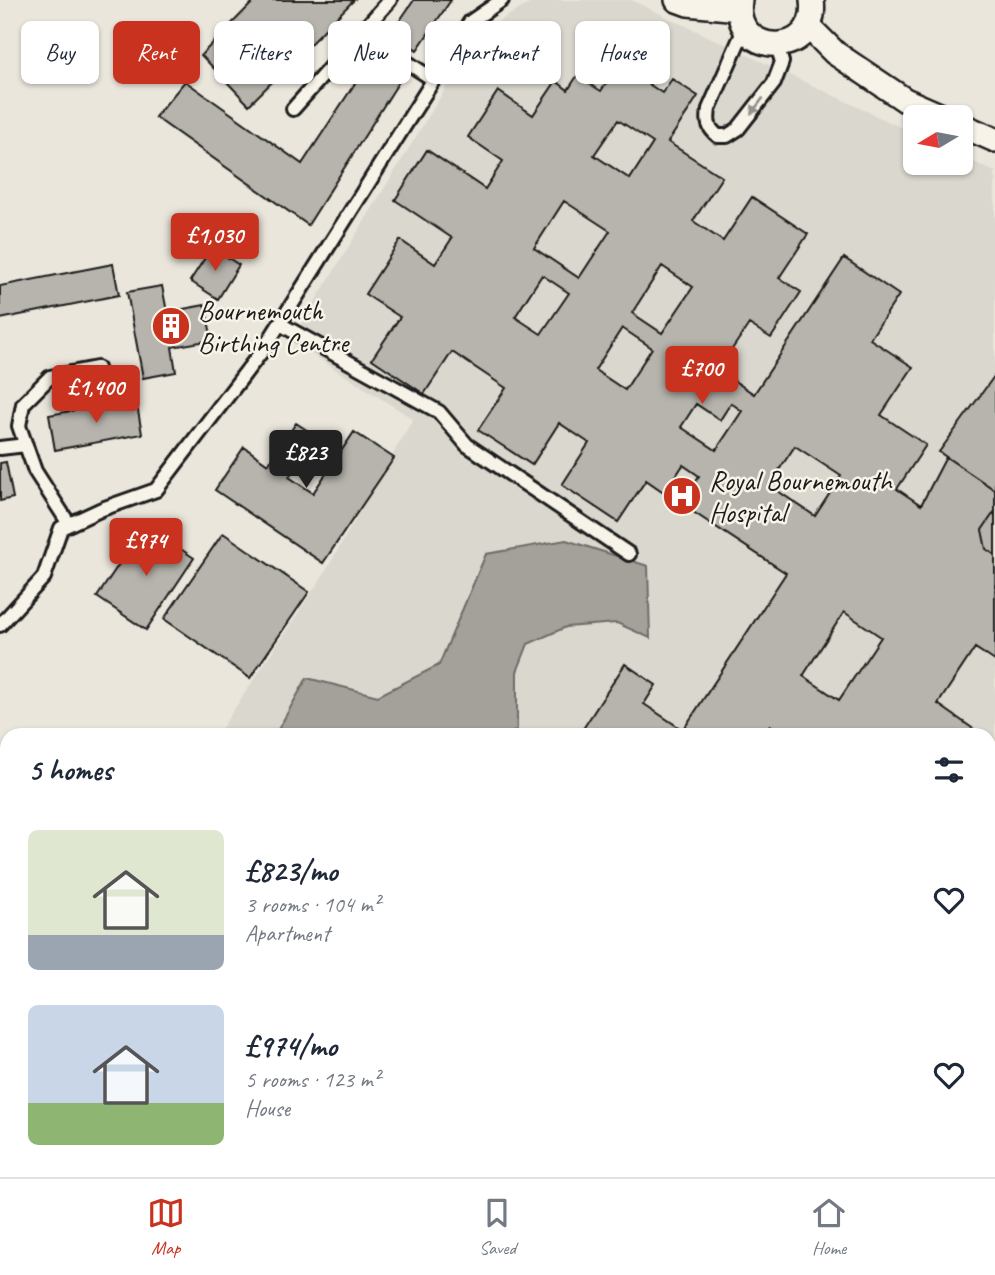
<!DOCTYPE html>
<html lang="en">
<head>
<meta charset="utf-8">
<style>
  body { margin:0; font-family:Caveat,sans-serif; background:#f6f6f7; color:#1f2937; height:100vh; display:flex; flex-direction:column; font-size:26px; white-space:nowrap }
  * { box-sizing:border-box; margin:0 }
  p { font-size:23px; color:#747a83 }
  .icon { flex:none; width:38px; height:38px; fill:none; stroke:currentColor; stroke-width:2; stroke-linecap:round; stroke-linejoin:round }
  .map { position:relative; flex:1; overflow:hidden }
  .panel { position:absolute; left:0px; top:728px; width:996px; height:450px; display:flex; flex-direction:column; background:#fff; border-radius:21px 21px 0 0; box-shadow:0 2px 5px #0004 }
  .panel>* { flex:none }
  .guide { position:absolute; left:21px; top:21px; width:954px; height:63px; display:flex; gap:14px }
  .needle { width:46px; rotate:260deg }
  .controls { position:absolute; left:903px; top:105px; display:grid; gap:14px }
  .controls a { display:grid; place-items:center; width:70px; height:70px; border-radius:10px; background:#fff; box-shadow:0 2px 5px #0004; font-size:35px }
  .price { position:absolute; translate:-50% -60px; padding:0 16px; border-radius:7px; background:#c8321e; color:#fff; font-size:23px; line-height:46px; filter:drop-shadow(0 2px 4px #0008) }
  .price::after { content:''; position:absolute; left:50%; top:42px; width:21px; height:16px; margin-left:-10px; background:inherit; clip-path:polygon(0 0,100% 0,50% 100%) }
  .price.selected { background:#222; color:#fff }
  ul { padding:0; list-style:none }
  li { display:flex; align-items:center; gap:21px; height:175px; padding:0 28px }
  li span { display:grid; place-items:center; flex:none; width:196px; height:140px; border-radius:10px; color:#555 }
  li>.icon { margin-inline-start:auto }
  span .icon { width:84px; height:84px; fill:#fffc; stroke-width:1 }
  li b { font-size:30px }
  h2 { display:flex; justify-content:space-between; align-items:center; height:84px; padding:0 28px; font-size:30px }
  .chip { padding:0 24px; border-radius:10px; background:#fff; box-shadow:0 2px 5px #0004; font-size:24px; line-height:63px }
  .chip.selected { background:#c8321e; color:#fff }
  .menu { display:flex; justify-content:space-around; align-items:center; height:98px; border-top:2px solid #e0e1e3; background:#fff; font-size:19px; color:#747a83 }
  .menu a { display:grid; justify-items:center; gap:4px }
  .menu .selected { color:#c8321e }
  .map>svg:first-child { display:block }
  .built { fill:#dad7ce }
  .water { fill:#a3a19a; stroke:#6d6c68; stroke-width:2 }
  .building { fill:#b6b4ac; stroke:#1c1c1c; stroke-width:2; fill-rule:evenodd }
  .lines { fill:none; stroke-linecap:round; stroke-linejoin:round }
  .lane-casing { stroke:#1c1c1c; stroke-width:18 }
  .street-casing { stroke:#1c1c1c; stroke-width:28 }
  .lane { stroke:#f7f3e8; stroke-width:12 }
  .street { stroke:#f7f3e8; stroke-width:23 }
  .oneway { fill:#94928c }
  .labels { text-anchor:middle; stroke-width:5; stroke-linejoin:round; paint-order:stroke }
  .poi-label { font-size:28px; fill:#1c1c1c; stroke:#f7f3e8; text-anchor:start }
</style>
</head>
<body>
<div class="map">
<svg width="995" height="1177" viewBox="0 0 995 1177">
  <rect width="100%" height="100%" fill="#eae6dc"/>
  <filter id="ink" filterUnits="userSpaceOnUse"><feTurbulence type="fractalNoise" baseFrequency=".0143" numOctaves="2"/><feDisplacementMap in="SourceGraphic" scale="14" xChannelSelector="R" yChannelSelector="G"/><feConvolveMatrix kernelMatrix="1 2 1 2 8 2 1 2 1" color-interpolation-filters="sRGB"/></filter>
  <g filter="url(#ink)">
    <path class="built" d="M536,0H631L915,134V163H961V156L995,172V1111L989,1114V735H217L324,574L413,419L291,341L480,32Z
      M7,1108V1171H869L856,1177H0V1123Z"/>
    <path class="water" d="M566,540L648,566L650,638L617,623L566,627L528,644L517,672V729L510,735H275L307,678L378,696L439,665L486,554Z"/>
    <path class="building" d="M255,0H354L249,105L201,55Z
      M414,0H451L417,50L392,32Z
      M371,59L400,80L308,225L155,117L185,81L302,164Z
      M619,64L662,93L672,79L698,96L668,142L722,177L693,221L723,241L752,197L808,234L779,278L801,292L771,338L749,324L718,370L754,394L844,258L899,295L870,339L913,367L881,415L926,445L897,489L921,505L946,457L995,490V511L982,530L986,549L995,555V661L975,648L938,704L982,735H784L770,725L763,735H579L625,664L656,685L644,704L683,730L786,573L681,504L699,476L683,465L665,493L646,480L618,522L562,485L589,443L559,423L532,465L478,430L506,388L452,352L424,394L372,359L400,317L365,294L400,240L435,264L452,238L395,200L427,150L485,189L503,161L468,137L498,91L533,115L556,81L568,90L577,76L601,91ZM618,120L653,143L630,179L594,155ZM564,201L610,231L579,278L534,248ZM662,266L693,287L662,333L632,313ZM542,275L569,293L541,334L515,317ZM622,328L652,348L625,390L595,370ZM731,403L742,411L716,450L681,427L696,404L720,420ZM795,446L841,476L815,516L769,485ZM844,612L881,637L839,700L803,676Z
      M212,247L239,265L218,299L190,281Z
      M113,264L119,295L0,319V286Z
      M162,286L167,312L205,305L212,340L172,347L176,372L143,378L127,292Z
      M995,375V490L939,452Z
      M136,399L142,434L55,450L49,415Z
      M296,423L316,436L289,477L313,493L354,432L394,458L323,563L215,490L244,447L268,464Z
      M6,462L13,498L0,501V463Z
      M995,511V555L986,549L982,530Z
      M145,525L194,558L146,630L97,597Z
      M223,533L309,592L250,678L164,619Z
      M989,799L995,803L989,814Z
      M413,1171H565L562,1175L565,1177H422Z
      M615,1171H753L749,1177H611Z
      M924,1171H953L950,1177H912Z"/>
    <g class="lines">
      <g class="lane-casing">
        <path id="lane" d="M741,26V36L709,109C707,122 708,128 718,136H727L738,129L774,83L782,62L777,46
          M361,32L434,80
          M293,109L390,0
          M280,324L439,412L467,445L629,554
          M0,448L26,445
          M69,524L35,471L19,426L23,404L50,377L97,368
          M0,625L44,577L61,528L102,509L156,490L265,347L470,22L502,0
          M0,832L7,843
          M989,1046L995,1036
          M989,1129L995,1125
          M378,1171L387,1177
          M795,1177L799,1171
          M822,1177L832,1171
          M895,1177L907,1171
          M966,1177L969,1171"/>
      </g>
      <g class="street-casing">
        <path id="street" d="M677,0L688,4L739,9
          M740,0C731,58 820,60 812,0
          M808,26L835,53L905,100L944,117
          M961,125L995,140"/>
      </g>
      <use href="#lane" class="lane"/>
      <use href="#street" class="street"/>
    </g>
    <defs><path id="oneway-solid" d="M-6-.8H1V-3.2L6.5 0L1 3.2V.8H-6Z" transform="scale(1.75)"/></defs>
    <use class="oneway" href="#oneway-solid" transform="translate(757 106) rotate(128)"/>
  </g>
  <defs>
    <g id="building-disc" transform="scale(2.0125)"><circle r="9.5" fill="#c8321e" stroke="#f7f3e8"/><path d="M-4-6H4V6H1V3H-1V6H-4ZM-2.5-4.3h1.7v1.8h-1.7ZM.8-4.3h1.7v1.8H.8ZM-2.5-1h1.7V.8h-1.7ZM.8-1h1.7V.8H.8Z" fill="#fff"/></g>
    <g id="hospital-disc" transform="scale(2.0125)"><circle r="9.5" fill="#c8321e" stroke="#f7f3e8"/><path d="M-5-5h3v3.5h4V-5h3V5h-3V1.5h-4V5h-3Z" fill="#fff"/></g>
  </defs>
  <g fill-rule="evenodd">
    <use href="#building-disc" x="171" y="326"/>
    <use href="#hospital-disc" x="682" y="496"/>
  </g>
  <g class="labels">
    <g class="poi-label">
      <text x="198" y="320">Bournemouth<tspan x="198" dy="32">Birthing Centre</tspan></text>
      <text x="709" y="490">Royal Bournemouth<tspan x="709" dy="32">Hospital</tspan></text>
    </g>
  </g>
</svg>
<div class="controls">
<a><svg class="needle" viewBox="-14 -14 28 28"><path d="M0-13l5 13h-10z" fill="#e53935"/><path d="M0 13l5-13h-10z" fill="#747a83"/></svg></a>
</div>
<b class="price" style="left:215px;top:273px">£1,030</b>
<b class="price" style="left:702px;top:406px">£700</b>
<b class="price" style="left:96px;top:425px">£1,400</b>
<b class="price selected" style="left:306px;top:490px">£823</b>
<b class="price" style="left:146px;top:578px">£974</b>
<div class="guide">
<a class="chip">Buy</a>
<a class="chip selected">Rent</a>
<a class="chip">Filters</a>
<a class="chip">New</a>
<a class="chip">Apartment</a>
<a class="chip">House</a>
</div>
<section class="panel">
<h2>5 homes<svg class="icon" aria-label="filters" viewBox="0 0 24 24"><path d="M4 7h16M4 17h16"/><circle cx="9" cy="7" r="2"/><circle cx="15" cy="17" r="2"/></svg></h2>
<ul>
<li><span style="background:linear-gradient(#dfe7d0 75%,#9aa5b1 0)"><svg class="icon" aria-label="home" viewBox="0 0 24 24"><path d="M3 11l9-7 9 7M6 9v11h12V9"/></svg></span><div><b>£823/mo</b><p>3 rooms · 104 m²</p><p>Apartment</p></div><svg class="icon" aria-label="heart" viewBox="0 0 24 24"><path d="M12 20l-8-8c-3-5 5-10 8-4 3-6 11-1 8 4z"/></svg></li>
<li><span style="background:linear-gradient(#c9d6e8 70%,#8fb573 0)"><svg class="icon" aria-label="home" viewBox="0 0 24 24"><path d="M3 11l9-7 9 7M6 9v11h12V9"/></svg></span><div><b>£974/mo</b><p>5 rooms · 123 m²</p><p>House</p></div><svg class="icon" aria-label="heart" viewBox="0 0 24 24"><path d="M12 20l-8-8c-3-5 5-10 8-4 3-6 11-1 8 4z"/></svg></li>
</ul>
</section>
</div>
<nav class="menu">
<a class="selected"><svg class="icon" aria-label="map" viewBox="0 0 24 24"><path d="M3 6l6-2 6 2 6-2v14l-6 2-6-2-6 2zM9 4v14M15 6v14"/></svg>Map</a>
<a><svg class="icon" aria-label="saved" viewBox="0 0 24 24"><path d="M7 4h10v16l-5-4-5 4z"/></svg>Saved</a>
<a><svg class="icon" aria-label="home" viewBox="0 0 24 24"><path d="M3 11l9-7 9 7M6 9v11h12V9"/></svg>Home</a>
</nav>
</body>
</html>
